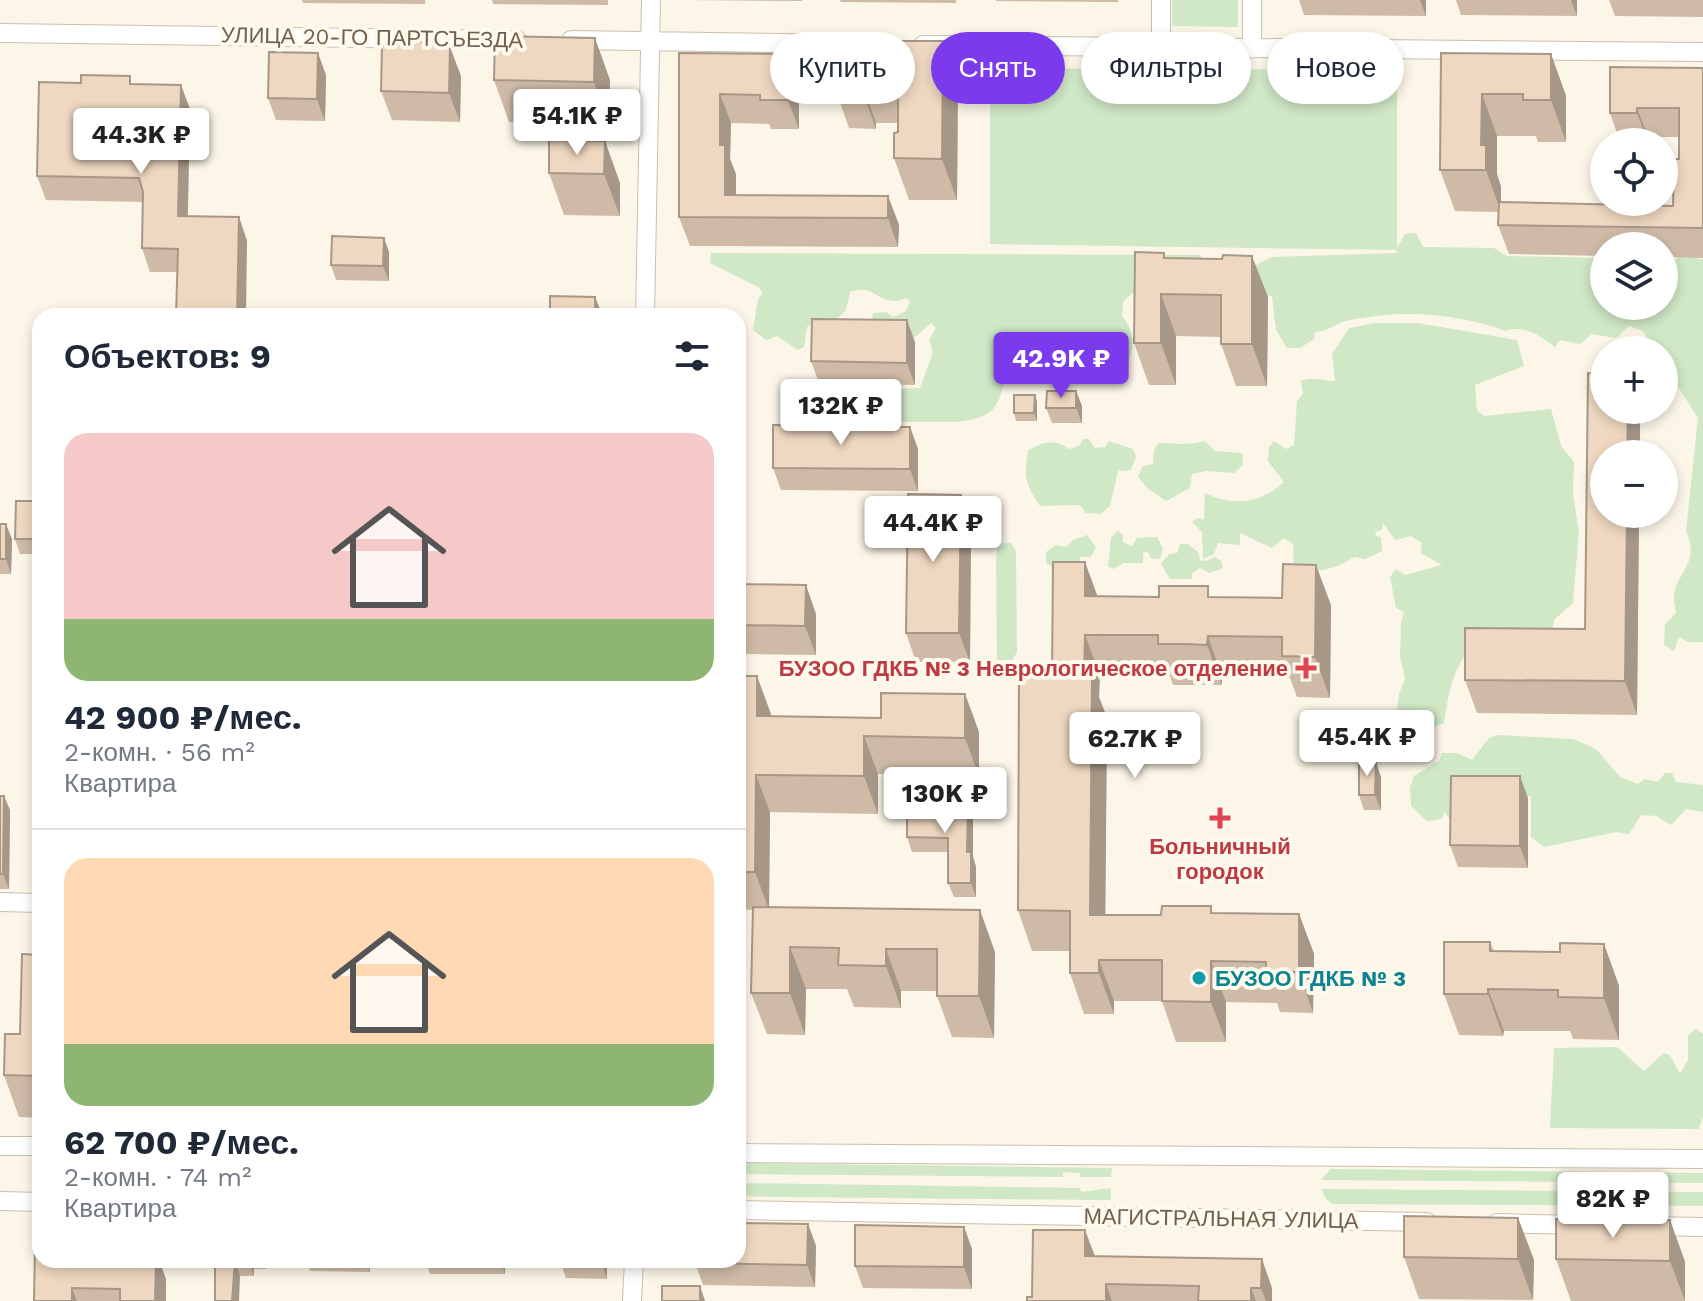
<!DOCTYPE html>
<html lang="ru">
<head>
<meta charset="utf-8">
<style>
  body { margin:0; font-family:"Work Sans",sans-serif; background:#f6f6f7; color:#1f2937; height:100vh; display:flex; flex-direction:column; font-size:30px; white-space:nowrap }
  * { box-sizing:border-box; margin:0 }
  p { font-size:26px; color:#747a83 }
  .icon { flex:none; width:44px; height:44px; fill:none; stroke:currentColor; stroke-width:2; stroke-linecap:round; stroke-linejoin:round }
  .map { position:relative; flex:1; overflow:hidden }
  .side { position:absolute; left:32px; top:308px; width:714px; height:960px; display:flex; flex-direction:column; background:#fff; border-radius:24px; box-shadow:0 4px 12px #0003 }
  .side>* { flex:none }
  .guide { position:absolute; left:770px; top:32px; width:760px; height:72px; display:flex; gap:16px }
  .controls { position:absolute; left:1590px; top:128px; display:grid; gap:16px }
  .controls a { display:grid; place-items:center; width:88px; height:88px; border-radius:50%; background:#fff; box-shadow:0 4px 12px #0003; font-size:40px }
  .price { position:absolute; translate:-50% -68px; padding:0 18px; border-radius:8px; background:#fff; color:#222; font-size:26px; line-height:52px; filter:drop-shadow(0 2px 4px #0008) }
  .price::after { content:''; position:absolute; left:50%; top:48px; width:24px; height:18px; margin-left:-12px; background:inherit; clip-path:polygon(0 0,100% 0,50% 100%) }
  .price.current { background:#7c3aed; color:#fff }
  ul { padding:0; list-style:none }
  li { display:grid; align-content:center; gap:16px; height:424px; padding:0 32px }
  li+li { border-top:2px solid #e0e1e3 }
  li span { display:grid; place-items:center; height:248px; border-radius:24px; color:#555 }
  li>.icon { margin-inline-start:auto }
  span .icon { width:144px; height:144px; fill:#fffc; stroke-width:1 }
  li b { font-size:34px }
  h2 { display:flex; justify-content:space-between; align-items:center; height:96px; padding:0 32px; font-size:34px }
  .chip { padding:0 28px; border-radius:36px; background:#fff; box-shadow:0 4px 12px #0003; font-size:28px; line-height:72px }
  .chip.current { background:#7c3aed; color:#fff }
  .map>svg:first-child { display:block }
  .green { fill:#d0e8c6 }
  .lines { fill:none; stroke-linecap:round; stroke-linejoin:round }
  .minor-casing { stroke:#ccbfae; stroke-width:20 }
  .minor { stroke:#fff; stroke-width:18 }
  .wall { fill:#cebaa6 }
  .shaded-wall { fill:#a79787 }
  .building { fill:#efd8c1; stroke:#a79787; stroke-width:2 }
  .health-dot { fill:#e0444e; stroke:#fef9ed; stroke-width:3 }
  .culture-dot { fill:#0f9aa8; stroke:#fef9ed; stroke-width:3 }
  .labels { text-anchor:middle; stroke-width:8; stroke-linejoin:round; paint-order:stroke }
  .street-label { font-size:22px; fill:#735f4d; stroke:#fef9ed }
  .health-label { font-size:22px; font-weight:bold; fill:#be3a42; stroke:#fef9ed; text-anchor:end }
  .culture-label { font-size:22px; font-weight:bold; fill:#0d838f; stroke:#fef9ed; text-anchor:start }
</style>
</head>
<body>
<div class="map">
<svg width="1703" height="1301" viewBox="0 0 1703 1301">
  <rect width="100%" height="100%" fill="#fbf6e7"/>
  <path class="green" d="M1172,0H1238V27L1172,26Z
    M990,68L1397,70V248L1405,234L1416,233L1423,247L1494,248L1507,256L1604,258V306H1664V259H1677L1679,243L1698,246V259H1703V642H1688L1679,637L1674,651L1664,645L1665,624L1676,613C1675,607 1673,599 1674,593C1681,568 1699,562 1686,531L1698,418L1664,365V350H1655L1643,331L1629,326L1616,338L1592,334L1580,344L1560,340L1555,347C1540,336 1525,324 1506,331C1463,316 1415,310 1369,317C1359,318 1346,320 1338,324C1328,329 1326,331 1315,332L1314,339L1300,348H1287L1276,330L1272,296L1243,294L1254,266L1272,257L1396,253L1397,250L990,244Z
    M711,253L1201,255L1202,266L1135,295L1132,293L1123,302L1122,316C1140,339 1132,353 1121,378H1111L1100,372H1005C1000,408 995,417 957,422H790L780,414L786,403L795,395L855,390L920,388L933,352L929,340L936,328L931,323L915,337L871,328L873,313L886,312L893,317L906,311L910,302L906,298C881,310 876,282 850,292L846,310L837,319L817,320L807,327L804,347L798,350L777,336L766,340L753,330L758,299L763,293L758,287L710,263Z
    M1376,323H1417L1517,340L1524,366L1475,385L1477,410L1484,416L1551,409L1561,446L1574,462L1573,495L1579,532L1573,603L1555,619L1551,632L1467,653C1451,673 1448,699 1444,723L1435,726L1403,725L1396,718L1399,694L1405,678L1400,656L1401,623L1404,612L1396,608L1390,577L1396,569L1405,575L1442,565L1421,553L1422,543L1411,536L1395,540L1383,523L1382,530L1375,532L1376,536L1381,537L1382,551L1365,559L1354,557C1336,569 1314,575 1294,568L1293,544L1284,538L1272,548L1240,533V545L1218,543L1214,554L1203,559L1202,532L1192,522L1197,518L1204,520L1205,493C1233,507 1262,503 1284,482L1268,461L1269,447L1274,441L1286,449L1294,445L1297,401L1303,394L1301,381C1312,376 1323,381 1335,381L1332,354L1349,328Z
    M1083,439H1089L1095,448L1105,447L1109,441L1133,449L1136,457L1131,470L1118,471L1110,506L1101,514L1086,513L1080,505L1040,506C1026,485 1023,476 1028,451C1041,442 1055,438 1069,449L1079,446Z
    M1205,441L1215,451L1242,453L1243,465L1234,473L1206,471L1192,474L1190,488L1166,501L1147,488L1138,477L1143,466L1153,464L1154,450L1159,443C1179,443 1184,446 1205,441Z
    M1118,530L1123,535V542L1132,546L1137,538L1157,537L1163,548L1160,559L1150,558L1148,551L1143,553V563H1124L1113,569L1108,566L1111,538Z
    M1087,535L1096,547L1091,557H1080V566L1057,569L1046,563V552L1056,545L1067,547L1073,540Z
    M1004,543H1011L1016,551L1017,652L1007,670L997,662L996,559L997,549Z
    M1180,544H1188L1198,552L1200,560L1206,561L1215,557L1221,561L1223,568L1209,573L1200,568L1192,573V579H1170L1161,564L1169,554L1177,553Z
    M1498,735L1573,739L1596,749L1620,777L1638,784L1645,779L1658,782L1665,773H1672L1676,782L1703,785V812L1686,809L1671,825L1656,816L1641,815L1629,834L1616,832L1544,847L1531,837V796L1457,795V827L1444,812L1442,819L1427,821L1411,806L1410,788L1414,776L1439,761L1442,753H1457L1472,760L1489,738Z
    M1696,1029L1703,1034V1118L1698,1129L1550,1128L1554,1048L1617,1047L1644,1071L1664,1053L1670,1055L1680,1074L1688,1060V1035Z
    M738,1163L1112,1168L1111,1177H1080V1173L1063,1172V1177L738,1174Z
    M1331,1169L1703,1173V1183L1321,1180Z
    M738,1183L1080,1188L1081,1192L1111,1188V1200L777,1197L738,1196Z
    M1321,1189L1703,1192V1206L1333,1204L1326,1199Z"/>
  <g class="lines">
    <g class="minor-casing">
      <path id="minor" d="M1252,0V49
        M0,33L517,40
        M571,40L857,44
        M923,45L1703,52
        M1161,48V0
        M645,316L651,0
        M0,902L40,903
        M0,1146H40
        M738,1153L1703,1159
        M0,1201L40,1202
        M738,1210L1427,1222
        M1497,1223L1579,1225
        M1649,1226L1703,1227
        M632,1301L634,1260"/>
    </g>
    <use href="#minor" class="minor"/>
  </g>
  <path class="wall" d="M302,0H425V4L303,3Z
    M492,0H608V5L493,4Z
    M688,0H802V1Z
    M840,0H956V3L841,2Z
    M996,0H1118V2L996,1Z
    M1299,0H1426V16L1304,15Z
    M1456,0H1577V16L1461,15Z
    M1609,0H1703V17L1615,16Z
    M834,41L958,83L957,200H909L894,158L898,123H876V129L849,128L834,86Z
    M679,53L799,83V129H771L769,124L731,123L730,159L736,174V195L888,196L899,225L898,247L690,246L679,217Z
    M1441,53L1551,54L1566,96V142H1538L1536,136H1497V174L1501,187V202L1673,206L1679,159V137H1648V142H1620L1610,113L1703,68V258L1664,257V246H1604V256L1509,254L1498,225V212L1455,211L1440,170Z
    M326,75L325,121L276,120L268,98Z
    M461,76L460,122L392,120L381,91Z
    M494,80H610L609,124L509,122Z
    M133,84L190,109L188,216L239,217L247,241L177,272H150L142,248L143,202L46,200L37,176Z
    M549,140L620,183V216L564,215L549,173Z
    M384,238L389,252V281L336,280L331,265Z
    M1166,258L1268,297L1267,386H1236L1221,344V337L1176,336V385H1149L1134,343Z
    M915,342V385L819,383L811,361Z
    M1588,373H1604V410H1640V454H1604V514H1639L1637,715L1477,713L1465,680V628L1585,629Z
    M1076,391L1082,406V423H1052L1046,408Z
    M1035,395L1037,402V421H1016L1014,413Z
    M910,427L918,449V491L781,490L773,468Z
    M961,495L971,524L970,662H916L906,633Z
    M40,501V554H20L15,539Z
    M0,524L12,539L11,574H0Z
    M738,584L816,614V655L738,654Z
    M1098,596L1212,597L1331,605L1330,698L1297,697L1290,678L1222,677V685H1173L1170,676L1100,675L1099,697L1107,718L1105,915H1161L1214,913L1299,914L1314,954L1313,1013L1280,1012L1277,1003L1226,1002V1042H1176L1162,1001H1114V1014H1084L1070,973V951H1032L1018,910L1052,677Z
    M738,676L771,714V717L881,718L965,694L979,732V776L878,774V814L770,812L769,907L995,952L994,1038L952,1037L937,996V991H901V1008L854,1007L847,989H806L805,1035L767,1034L751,993L753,910L738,909Z
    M1381,777V810H1364L1359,795Z
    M0,796L10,810L9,889H0Z
    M1528,798V868L1458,867L1450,845Z
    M973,820V857L976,867V897H954L948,883V852H912L907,837Z
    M1490,942L1494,951L1560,952L1604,944L1619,986V1040L1573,1039L1570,1031H1504L1503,1036L1459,1035L1444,994Z
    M40,955V1118L19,1117L4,1075L20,1034Z
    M1518,1218L1534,1260L1533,1300L1419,1299L1404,1257Z
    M1670,1220L1685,1262V1301H1571L1556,1259Z
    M808,1224L816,1246L815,1287L703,1285L695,1263Z
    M964,1227L972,1249V1289L863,1288L855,1266Z
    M35,1246L166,1279V1301H34Z
    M1095,1256L1272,1288V1301H1027Z
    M215,1260H266V1269H254V1276H240Z
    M306,1260H370V1272L310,1271Z
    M425,1260H607V1279L566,1278L562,1267H505V1274H430Z"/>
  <path class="shaded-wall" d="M1420,0H1426V16Z
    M1571,0H1577V16Z
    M595,38L610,80L609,124L594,82Z
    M943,41L958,83L957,200L942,159Z
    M450,47L461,76L460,122L449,93Z
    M318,53L326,75L325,121L317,99Z
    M789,54L799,83V129L788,100Z
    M1551,54L1566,96V142L1551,100Z
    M861,81L876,123V129L861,87Z
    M181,85L190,109L187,240L178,216Z
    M720,94L731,123L730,159L736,174V217L725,195L720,145Z
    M1482,94L1497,136V174L1501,187V212L1486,170L1481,145Z
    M1637,108L1648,137V142L1637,113Z
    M605,141L620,183V216L604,174Z
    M888,196L899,225L898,247L888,218Z
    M239,217L247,241L246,316H237Z
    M384,238L389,252V281L383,266Z
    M1252,256L1268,297L1267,386L1252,344Z
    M1161,294L1176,336V385L1161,343Z
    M595,297L603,316H595Z
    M907,320L915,342V385L907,363Z
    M1076,391L1082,406V423L1076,408Z
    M1035,395L1037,402V421L1034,413Z
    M1628,410H1640V454H1627Z
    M910,427L918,449V491L910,469Z
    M961,495L971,524L970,662L959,633Z
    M1627,514H1639L1637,715L1625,681Z
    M6,524L12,539L11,574L6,559Z
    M1085,562L1100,603V637L1085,596Z
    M1316,565L1331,605L1330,698L1315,657Z
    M806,585L816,614V655L805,626Z
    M1085,635L1100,675L1099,697L1107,718L1105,956L1090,915L1084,677Z
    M1208,636L1222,677V685L1207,645Z
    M757,676L771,714V754L757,716Z
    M965,694L979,732V776L965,738Z
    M864,736L878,774V814L864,776Z
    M1376,762L1381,777V810L1375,795Z
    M756,775L770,812L769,910L755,872Z
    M1520,776L1528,798V868L1520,846Z
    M4,796L10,810L9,889L3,874Z
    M968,805L973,820V857L976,867V897L971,883L967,852Z
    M980,910L995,952L994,1038L979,996Z
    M1299,914L1314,954L1313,1013L1299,972Z
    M1604,944L1619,986V1040L1604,998Z
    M790,947L806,989L805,1035L790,993Z
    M886,949L901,991V1008L886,966Z
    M1099,960L1114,1001V1014L1099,973Z
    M1211,961L1226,1002V1042L1211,1002Z
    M1488,989L1504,1031L1503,1036L1488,994Z
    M1518,1218L1534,1260L1533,1300L1518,1259Z
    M1670,1220L1685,1262V1301L1670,1261Z
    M808,1224L816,1246L815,1287L807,1265Z
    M964,1227L972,1249V1289L964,1267Z
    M1085,1230L1096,1259L1085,1256Z
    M1262,1259L1272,1288V1301H1266L1261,1288Z
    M156,1260H159L166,1279V1301H155Z
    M249,1260H251L254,1269V1276Z
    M366,1260H370V1272Z
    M500,1260H503L505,1267V1274Z
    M602,1260H607V1279L602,1264Z
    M235,1261L240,1276L239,1301H232Z
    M1106,1284L1112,1301H1106Z
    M700,1286L705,1301H700Z
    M72,1288L77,1301H72Z
    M1251,1288L1256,1301H1251Z"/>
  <path class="building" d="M495,36L595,38L594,82L494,80Z
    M392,41L438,42V47H450L449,93L381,91L382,46H392Z
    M834,41H943L942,159L894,158V133L898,132V81H861V87L834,86Z
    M269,52L318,53L317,99L268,98Z
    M679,53L789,54L788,100H760V95L720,94V145H725V195L888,196V218L679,217Z
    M1441,53L1551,54V100H1523V94H1482L1481,145H1486V170H1440Z
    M1610,67L1703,68V228L1498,225L1499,202L1673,206L1674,159H1679V108H1637V113H1610Z
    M81,75L130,76V84L181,85L178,216L239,217L237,316H176L178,249L142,248L143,192L139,178L37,176L39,82L81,83Z
    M549,140L605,141L604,174L549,173Z
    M332,236L384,238L383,266L331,265Z
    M1135,252L1164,253V258L1222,259L1223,255L1252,256V344H1221V295L1161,294V343H1134Z
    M550,296L595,297V316H550Z
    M812,319L907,320V363L811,361Z
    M1588,373H1604V410H1628L1627,454H1604V514H1627L1625,681L1465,680V628L1585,629Z
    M1047,391H1076V408H1046Z
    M1014,395H1035L1034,413H1014Z
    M773,425L910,427V469L773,468Z
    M908,494L961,495L959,633H906Z
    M16,501H40V539H15Z
    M0,524H6V559H0Z
    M1053,562H1085V596L1159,597V586H1208V597L1282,598L1283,564L1316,565L1315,657L1282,656V637L1208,636L1207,645L1186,644H1158V635H1085L1084,677H1092L1090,915H1161L1162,906H1211V913L1299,914V972H1266V962L1211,961V1002L1162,1001V960H1099V973H1070V911L1018,910L1019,676L1052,677Z
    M738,584L806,585L805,626L738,625Z
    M738,676H757V716L881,718V693L965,694V738L864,736V776L756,775L755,872H738Z
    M40,694V725H39Z
    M1359,762H1376L1375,795H1359Z
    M1451,776H1520V846L1450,845Z
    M0,796H4L3,874H0Z
    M968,805L967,852H971V883H948V838L907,837V807Z
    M753,907L980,910L979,996H937V949H886V966L838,965L839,948L790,947V993H751Z
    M1444,942H1490V951L1560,952V943L1604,944V998L1558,997V990L1488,989V994H1444Z
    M22,954L40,955V1076L4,1075L5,1034H20Z
    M1404,1216L1518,1218V1259L1404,1257Z
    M1556,1219L1670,1220V1261L1556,1259Z
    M738,1223L808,1224L807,1265L695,1263V1260H738Z
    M855,1225L964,1227V1267L855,1266Z
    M1033,1230H1085V1256L1262,1259L1261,1288H1251V1301H1198L1199,1286L1106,1284V1301H1027V1297H1032Z
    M40,1245V1260H156L155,1301H120V1289L72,1288V1301H34L35,1246Z
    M215,1260H249V1261H235L232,1301H215Z
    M560,1260H602V1264L560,1263Z
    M662,1286H700V1301H662Z"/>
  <g class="health-dot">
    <path d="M1302 656h8v8h8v8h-8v8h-8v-8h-8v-8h8z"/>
    <path d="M1216 806h8v8h8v8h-8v8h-8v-8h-8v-8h8z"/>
  </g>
  <circle class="culture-dot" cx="1199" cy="978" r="8"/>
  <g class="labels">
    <g class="street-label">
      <text transform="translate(372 37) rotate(1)" y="8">УЛИЦА 20-ГО ПАРТСЪЕЗДА</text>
      <text transform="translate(1221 1218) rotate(1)" y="8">МАГИСТРАЛЬНАЯ УЛИЦА</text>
    </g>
    <g class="health-label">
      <text x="1288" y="676">БУЗОО ГДКБ № 3 Неврологическое отделение</text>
      <text x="1220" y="854" text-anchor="middle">Больничный<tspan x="1220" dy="25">городок</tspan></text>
    </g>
    <g class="culture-label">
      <text x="1215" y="986">БУЗОО ГДКБ № 3</text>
    </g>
  </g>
</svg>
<div class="controls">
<a><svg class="icon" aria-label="locate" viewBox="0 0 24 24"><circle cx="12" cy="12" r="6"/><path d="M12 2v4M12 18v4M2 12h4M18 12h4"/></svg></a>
<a><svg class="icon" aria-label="layers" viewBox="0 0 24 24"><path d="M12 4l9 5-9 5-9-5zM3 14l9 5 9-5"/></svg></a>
<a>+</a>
<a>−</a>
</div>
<b class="price" style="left:577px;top:157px">54.1K ₽</b>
<b class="price" style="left:141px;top:176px">44.3K ₽</b>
<b class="price current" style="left:1061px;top:400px">42.9K ₽</b>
<b class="price" style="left:841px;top:447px">132K ₽</b>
<b class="price" style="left:933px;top:564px">44.4K ₽</b>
<b class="price" style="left:1367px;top:778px">45.4K ₽</b>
<b class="price" style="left:1135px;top:780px">62.7K ₽</b>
<b class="price" style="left:945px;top:835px">130K ₽</b>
<b class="price" style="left:1613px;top:1240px">82K ₽</b>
<div class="guide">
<a class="chip">Купить</a>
<a class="chip current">Снять</a>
<a class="chip">Фильтры</a>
<a class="chip">Новое</a>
</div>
<section class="side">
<h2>Объектов: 9<svg class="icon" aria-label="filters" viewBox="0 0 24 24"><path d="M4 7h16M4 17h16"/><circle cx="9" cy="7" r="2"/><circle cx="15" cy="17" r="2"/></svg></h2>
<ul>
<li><span style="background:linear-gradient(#f6c9c9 75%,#8fb573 0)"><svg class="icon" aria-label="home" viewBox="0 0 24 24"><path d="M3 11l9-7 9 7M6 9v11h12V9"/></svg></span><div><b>42 900 ₽/мес.</b><p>2-комн. · 56 m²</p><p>Квартира</p></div></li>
<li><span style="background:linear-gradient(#ffd9b3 75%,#8fb573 0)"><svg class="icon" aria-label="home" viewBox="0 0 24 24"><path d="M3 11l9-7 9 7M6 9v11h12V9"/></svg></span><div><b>62 700 ₽/мес.</b><p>2-комн. · 74 m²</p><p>Квартира</p></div></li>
</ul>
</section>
</div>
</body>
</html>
